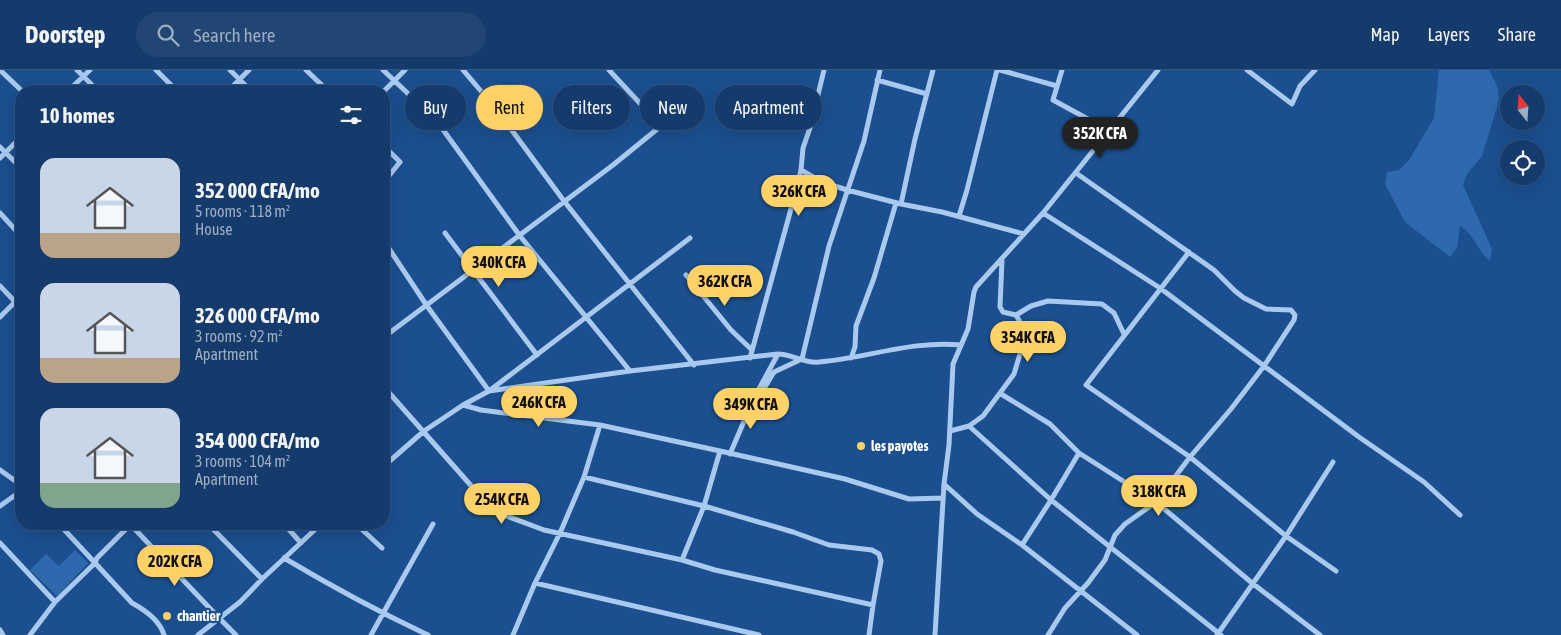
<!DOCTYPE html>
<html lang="en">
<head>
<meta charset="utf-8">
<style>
  body { margin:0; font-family:"Asap Condensed",sans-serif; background:#214673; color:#f1f3f6; height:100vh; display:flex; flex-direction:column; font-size:19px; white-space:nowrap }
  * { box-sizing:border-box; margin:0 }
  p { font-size:16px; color:#9dadc1 }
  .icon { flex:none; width:28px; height:28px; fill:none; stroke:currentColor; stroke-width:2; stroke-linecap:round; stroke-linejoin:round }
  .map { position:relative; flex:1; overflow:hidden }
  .sheet { position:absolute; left:15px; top:15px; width:375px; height:445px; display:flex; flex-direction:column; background:#143b6b; border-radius:20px; box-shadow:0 5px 20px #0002,0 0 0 1px #33557e }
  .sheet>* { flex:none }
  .guide { position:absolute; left:405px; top:15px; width:475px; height:45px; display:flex; gap:10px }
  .needle { width:32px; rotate:343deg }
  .buttons { position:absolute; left:1500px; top:15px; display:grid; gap:10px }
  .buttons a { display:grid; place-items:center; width:45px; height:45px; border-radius:50%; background:#143b6b; box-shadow:0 5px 20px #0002,0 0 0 1px #33557e; font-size:25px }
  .price { position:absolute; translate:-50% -42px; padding:0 11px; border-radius:18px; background:#ffd166; color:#111; font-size:16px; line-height:32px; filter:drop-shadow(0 1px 2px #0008) }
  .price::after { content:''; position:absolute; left:50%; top:30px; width:15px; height:11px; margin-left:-8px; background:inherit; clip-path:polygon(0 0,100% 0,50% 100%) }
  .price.active { background:#222; color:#fff }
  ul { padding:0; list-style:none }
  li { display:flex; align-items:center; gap:15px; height:125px; padding:0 25px }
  li span { display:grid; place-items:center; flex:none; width:140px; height:100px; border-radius:15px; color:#555 }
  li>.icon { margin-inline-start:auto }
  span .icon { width:60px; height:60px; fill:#fffc; stroke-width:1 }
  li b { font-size:21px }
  h2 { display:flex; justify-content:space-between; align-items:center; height:60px; padding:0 25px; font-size:21px }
  .tag { padding:0 18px; border-radius:22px; background:#143b6b; box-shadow:0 5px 20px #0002,0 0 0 1px #33557e; font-size:18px; line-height:45px }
  .tag.active { background:#ffd166; color:#111 }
  header { display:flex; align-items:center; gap:30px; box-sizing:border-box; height:70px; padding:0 25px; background:#143b6b; border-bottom:1px solid #33557e }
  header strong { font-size:24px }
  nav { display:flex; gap:28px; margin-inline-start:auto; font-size:18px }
  .search { width:350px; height:45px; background:#214673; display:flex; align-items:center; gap:12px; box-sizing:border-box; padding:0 18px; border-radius:28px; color:#9dadc1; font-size:19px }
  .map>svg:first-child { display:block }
  .green { fill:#2e69ad }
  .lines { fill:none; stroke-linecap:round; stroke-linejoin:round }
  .street { stroke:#a9c9ee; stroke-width:5 }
  .poi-dot { fill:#ffd166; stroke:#1b4f8f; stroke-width:2 }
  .labels { text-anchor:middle; stroke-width:4.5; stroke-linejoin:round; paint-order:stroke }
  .poi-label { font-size:14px; font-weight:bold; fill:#fff; stroke:#1b4f8f; text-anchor:start }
</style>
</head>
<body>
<header>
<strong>Doorstep</strong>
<div class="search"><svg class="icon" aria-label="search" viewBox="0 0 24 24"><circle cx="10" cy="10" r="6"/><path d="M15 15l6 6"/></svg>Search here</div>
<nav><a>Map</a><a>Layers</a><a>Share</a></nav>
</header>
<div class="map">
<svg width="1561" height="565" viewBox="0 0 1561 565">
  <rect width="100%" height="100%" fill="#1b4f8f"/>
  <path class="green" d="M1439,0H1489L1498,18L1499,30L1482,86L1467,104L1463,115L1492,179L1490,191C1476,179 1475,165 1460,156L1457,178L1450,187L1405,152L1385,114L1387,102L1399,100L1409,90L1434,48Z
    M75,480L88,493L57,526L30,500L46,484L59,496Z"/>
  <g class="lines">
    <path class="street" d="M0,0L22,21
      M77,0L98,21
      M156,0L177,21
      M230,0L251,21
      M306,0L328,21
      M383,0L436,50L520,166L630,301
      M463,0L497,40L564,131L694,295
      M1000,0L1057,16
      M1062,0L1053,30L1110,61
      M1247,0L1292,34L1300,16L1315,0
      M877,10L927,24
      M68,21L90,0
      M228,21L249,0
      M384,21L405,0
      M384,76L400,92L384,112
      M0,77L21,98
      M0,88L21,67
      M801,100L822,112L847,120L901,134L942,142L1024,164
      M901,134L915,69L933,0
      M0,143L21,166
      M1043,143L1160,218L1359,367L1424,412L1460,445
      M959,146L967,120L997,0
      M445,163L537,285
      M384,171L427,236L489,321L690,168
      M1189,182L1086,315L1190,387L1286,466L1336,501
      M686,205L731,260L752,280
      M0,216L21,238
      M1016,245L1031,236L1048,231L1102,234L1114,243L1124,264
      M0,247L21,226
      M384,267L613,95L661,56L609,0
      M750,288L794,128L801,100L803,78L810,58L824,0
      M851,288L855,277L856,256L874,208L896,133
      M384,317L489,436L504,445L544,460L682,490
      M1001,324L1050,354L1079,383L1156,432L1252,513L1320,565
      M754,328L765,317L774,302L802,289L829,176L864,71L880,0
      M463,335L489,321L630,301L778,284C792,284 805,294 819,292C867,288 913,270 961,275
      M969,356L1051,430L1221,565
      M950,361L969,356L983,346L1014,304L1020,284L1021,254L1016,245L1003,242L1000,237L1002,190
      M730,384L754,328L778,284
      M384,396L424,361L463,335L481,340L600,355L720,381
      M0,400L21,415
      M584,407L704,436L682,490L715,500L873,535
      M944,414L977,444L1022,475L1137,565
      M0,436L21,421
      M59,454L132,533C145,540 160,551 164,565
      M130,454L219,548L236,565
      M208,454L262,509
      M284,454L301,473
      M356,454L382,478
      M0,473L55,532
      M1022,475L1051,430L1079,383
      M284,488C331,516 379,542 428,565
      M535,513L759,565
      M0,560L3,565
      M30,565L55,532L95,493L97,488L131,454
      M198,565L240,532L262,509L321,454
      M371,565L433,454
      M513,565L535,513L560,463L584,407L600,355
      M869,565L873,535L881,491L879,484L872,480L829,475L793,462L704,436L720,381L845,409L909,429L943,428
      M935,565L944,414L949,375L953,294L968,259L974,222L976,217L1043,143L1158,0
      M1048,565L1065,538L1088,513L1105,490L1115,465L1125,454L1156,432L1190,387L1231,339L1264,296L1294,250L1295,245L1291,240L1266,239L1244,228L1235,221L1214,200L1076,103
      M1217,565L1286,466L1333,392"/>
  </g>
  <g class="poi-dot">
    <circle cx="861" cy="376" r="5"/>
    <circle cx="167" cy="546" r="5"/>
  </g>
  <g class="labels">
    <g class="poi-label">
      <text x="871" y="381">les payotes</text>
      <text x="177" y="551">chantier</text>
    </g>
  </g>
</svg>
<div class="buttons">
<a><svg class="needle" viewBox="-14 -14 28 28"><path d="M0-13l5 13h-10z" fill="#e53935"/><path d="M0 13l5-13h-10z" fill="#9dadc1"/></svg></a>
<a><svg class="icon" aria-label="locate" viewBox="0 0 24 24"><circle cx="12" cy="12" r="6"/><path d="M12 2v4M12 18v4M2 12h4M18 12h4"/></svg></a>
</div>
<b class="price active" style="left:1100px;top:89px">352K CFA</b>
<b class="price" style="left:799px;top:147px">326K CFA</b>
<b class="price" style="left:499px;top:218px">340K CFA</b>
<b class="price" style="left:725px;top:237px">362K CFA</b>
<b class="price" style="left:1028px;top:293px">354K CFA</b>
<b class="price" style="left:539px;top:358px">246K CFA</b>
<b class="price" style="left:751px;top:360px">349K CFA</b>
<b class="price" style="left:1159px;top:447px">318K CFA</b>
<b class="price" style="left:502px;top:455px">254K CFA</b>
<b class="price" style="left:175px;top:517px">202K CFA</b>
<div class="guide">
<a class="tag">Buy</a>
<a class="tag active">Rent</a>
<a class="tag">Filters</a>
<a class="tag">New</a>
<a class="tag">Apartment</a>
</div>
<section class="sheet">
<h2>10 homes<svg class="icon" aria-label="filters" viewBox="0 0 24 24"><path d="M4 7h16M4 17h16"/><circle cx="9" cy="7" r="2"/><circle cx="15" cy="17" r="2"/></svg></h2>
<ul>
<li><span style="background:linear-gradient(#c9d6e8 75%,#b9a48a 0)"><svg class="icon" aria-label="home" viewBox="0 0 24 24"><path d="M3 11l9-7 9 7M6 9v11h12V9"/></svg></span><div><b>352 000 CFA/mo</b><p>5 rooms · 118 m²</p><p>House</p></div></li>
<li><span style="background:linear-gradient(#c9d6e8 75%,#b9a48a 0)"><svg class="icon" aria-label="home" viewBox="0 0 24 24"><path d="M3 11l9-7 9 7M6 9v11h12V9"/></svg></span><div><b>326 000 CFA/mo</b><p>3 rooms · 92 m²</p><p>Apartment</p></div></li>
<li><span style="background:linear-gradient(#c9d6e8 75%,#7fa58c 0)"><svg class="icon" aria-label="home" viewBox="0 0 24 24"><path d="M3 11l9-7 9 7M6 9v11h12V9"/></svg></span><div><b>354 000 CFA/mo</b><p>3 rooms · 104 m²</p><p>Apartment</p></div></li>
</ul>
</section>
</div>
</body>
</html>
